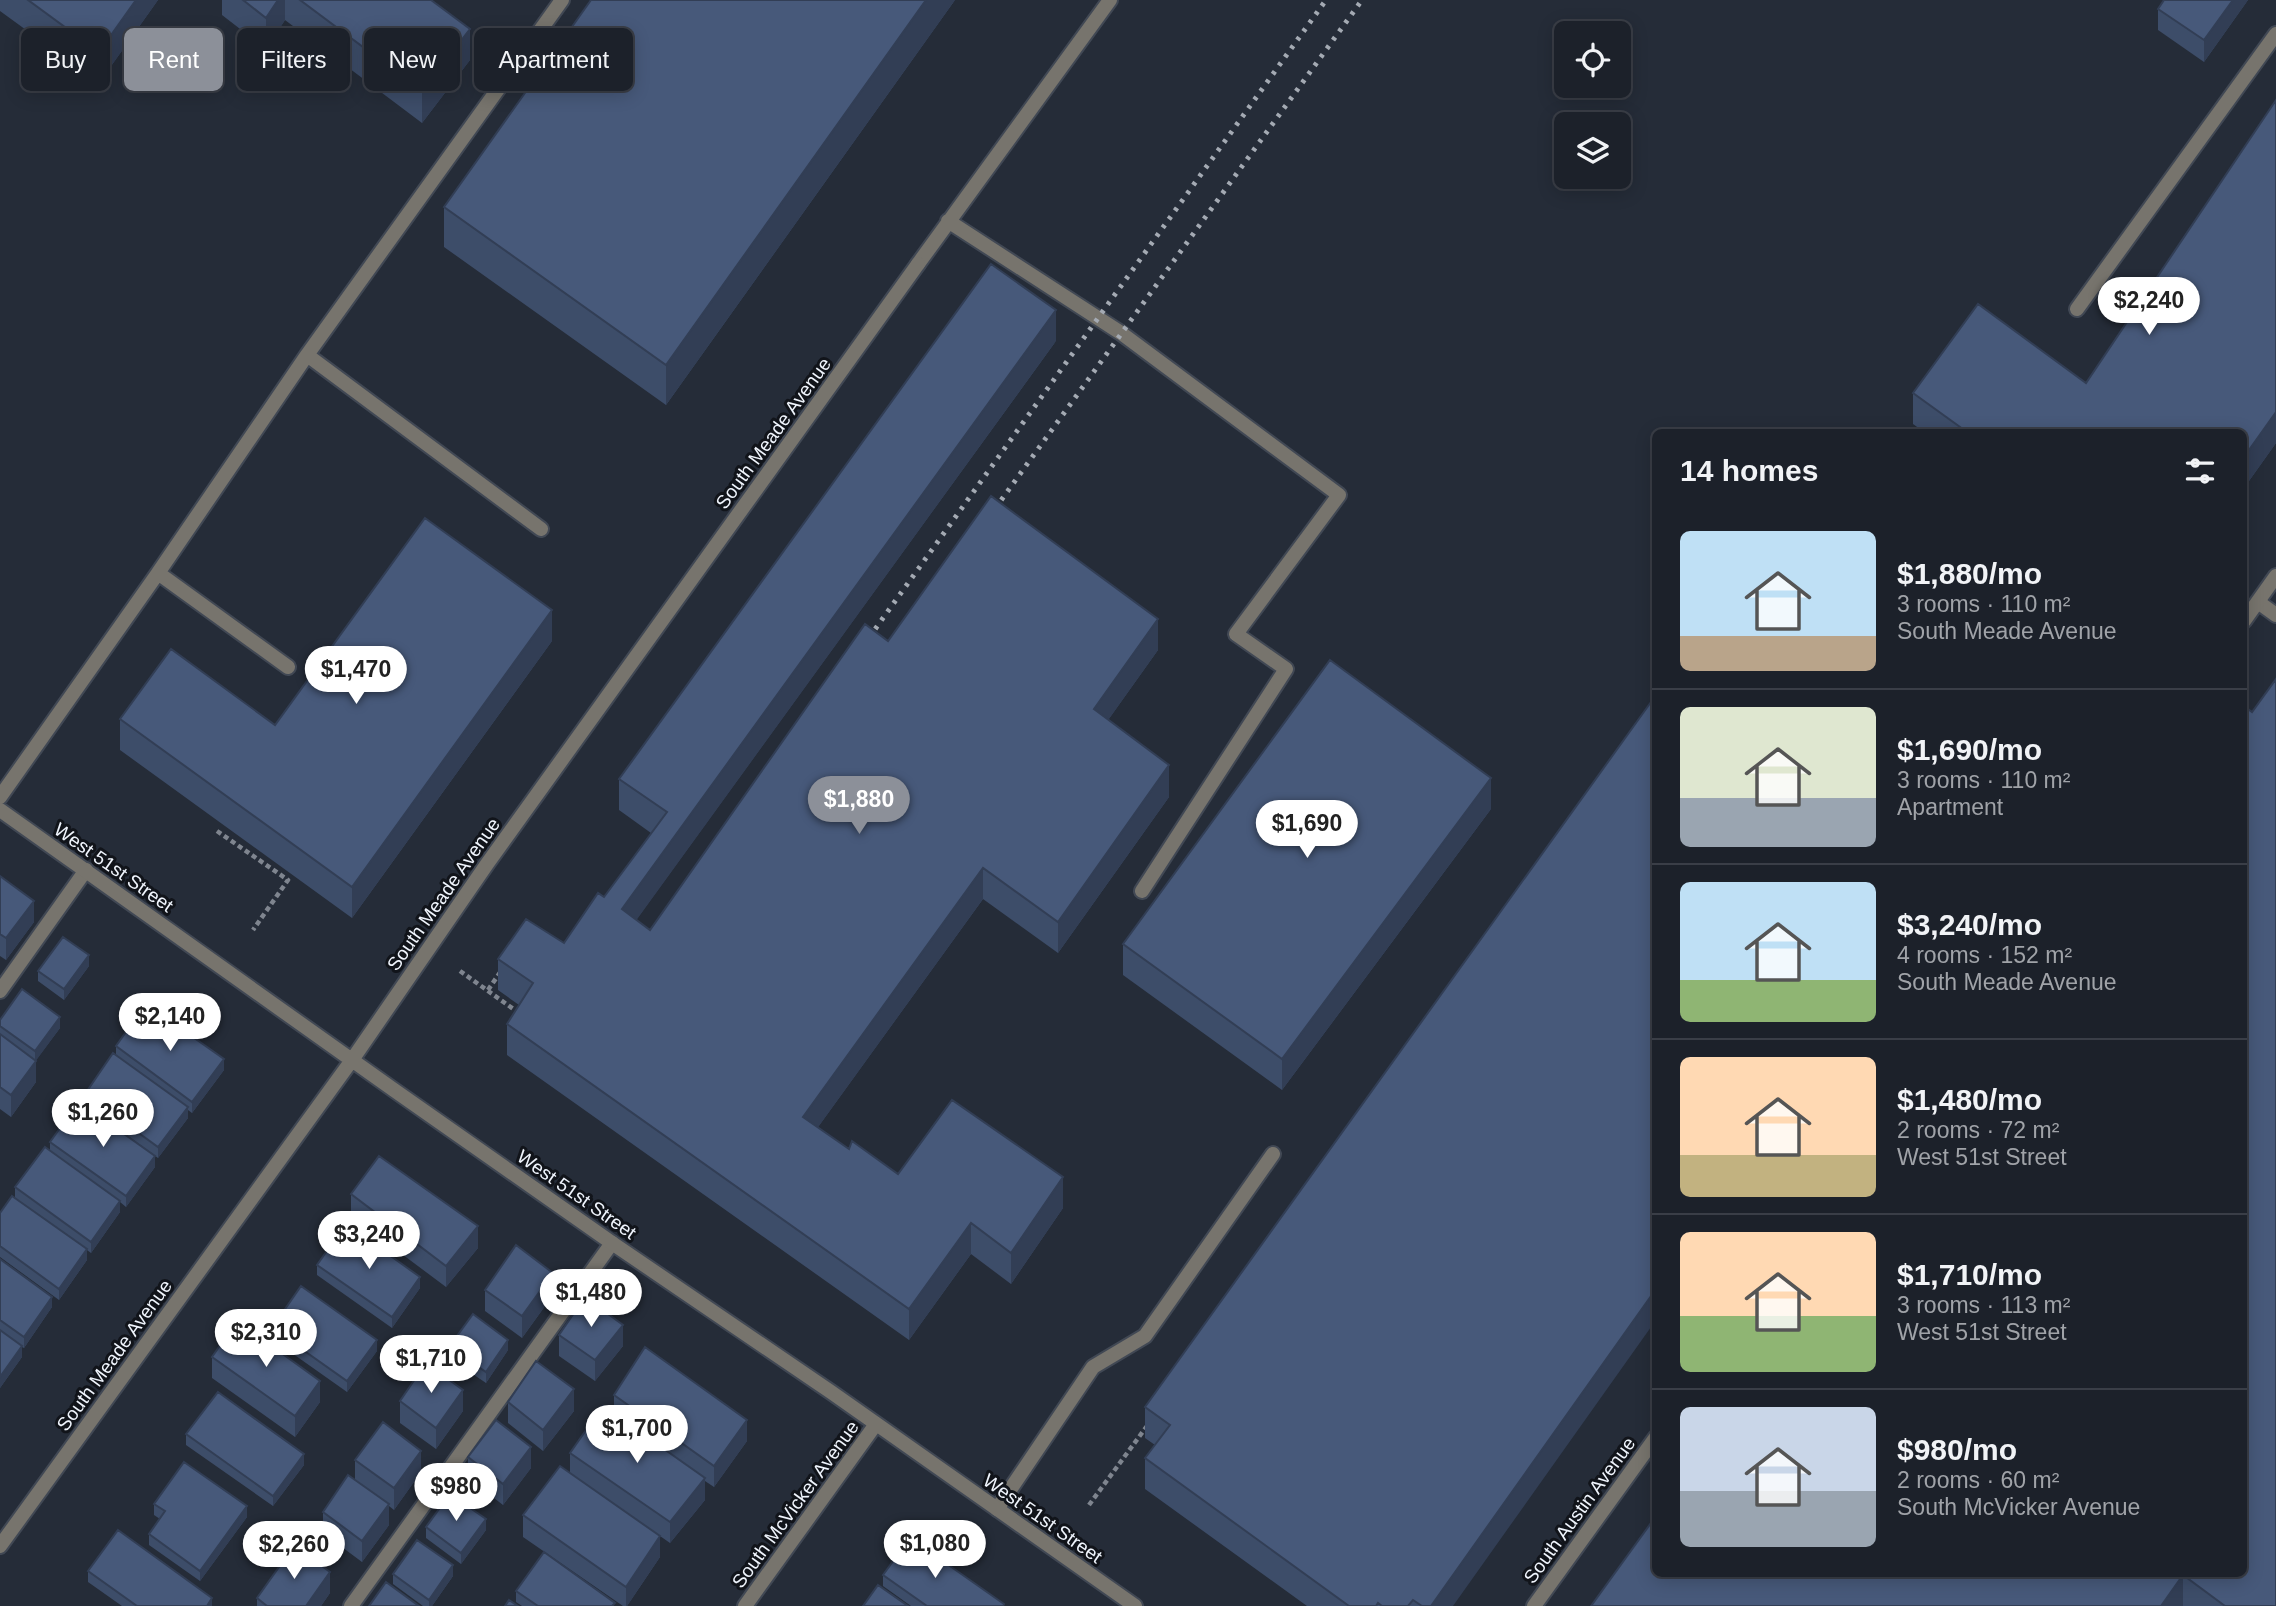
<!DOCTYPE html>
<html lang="en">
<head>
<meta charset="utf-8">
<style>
  body { margin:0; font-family:Arial,sans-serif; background:#292e36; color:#f1f3f6; height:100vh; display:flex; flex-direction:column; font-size:26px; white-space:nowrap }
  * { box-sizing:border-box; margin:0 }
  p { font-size:23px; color:#a0a3a8 }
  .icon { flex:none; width:38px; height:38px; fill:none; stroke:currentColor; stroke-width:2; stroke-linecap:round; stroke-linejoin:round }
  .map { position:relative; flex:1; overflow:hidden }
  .panel { position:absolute; left:1652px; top:429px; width:595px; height:1148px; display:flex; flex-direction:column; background:#1c212a; border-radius:10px; box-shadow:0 4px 18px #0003,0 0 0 2px #3a3e47 }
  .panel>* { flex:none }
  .hud { position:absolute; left:21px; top:28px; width:665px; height:63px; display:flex; gap:14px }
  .buttons { position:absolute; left:1554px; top:21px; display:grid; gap:14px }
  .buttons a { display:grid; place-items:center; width:77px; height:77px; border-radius:10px; background:#1c212a; box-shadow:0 4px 18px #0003,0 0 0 2px #3a3e47; font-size:35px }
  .price { position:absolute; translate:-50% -60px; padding:0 16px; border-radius:24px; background:#fff; color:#222; font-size:23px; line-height:46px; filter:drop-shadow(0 2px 4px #0008) }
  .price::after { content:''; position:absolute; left:50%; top:42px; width:21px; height:16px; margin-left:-10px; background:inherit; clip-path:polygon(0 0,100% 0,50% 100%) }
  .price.selected { background:#8c9099; color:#fff }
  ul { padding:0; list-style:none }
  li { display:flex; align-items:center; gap:21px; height:175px; padding:0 28px }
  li+li { border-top:2px solid #3a3e47 }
  li span { display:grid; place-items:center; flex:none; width:196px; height:140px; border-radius:10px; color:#555 }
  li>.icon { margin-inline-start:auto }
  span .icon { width:84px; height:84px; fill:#fffc; stroke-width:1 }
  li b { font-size:30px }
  h2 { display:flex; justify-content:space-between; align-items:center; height:84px; padding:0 28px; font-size:30px }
  .chip { padding:0 24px; border-radius:10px; background:#1c212a; box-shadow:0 4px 18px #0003,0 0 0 2px #3a3e47; font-size:24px; line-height:63px }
  .chip.selected { background:#8c9099; color:#fff }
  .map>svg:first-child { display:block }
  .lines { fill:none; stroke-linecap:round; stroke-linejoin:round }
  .lane-casing { stroke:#414854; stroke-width:18 }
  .street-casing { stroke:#414854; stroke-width:18 }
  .path { stroke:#7f858f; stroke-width:4.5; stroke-dasharray:5 3.5; stroke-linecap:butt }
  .lane { stroke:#77746d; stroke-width:14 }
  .street { stroke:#77746d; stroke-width:14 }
  .rail { stroke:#a4aab3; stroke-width:5; stroke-dasharray:3.5 7; stroke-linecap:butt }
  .wall { fill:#3d4d69 }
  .shaded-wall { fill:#323e55 }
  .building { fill:#47597a; stroke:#323e55; stroke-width:2 }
  .labels { text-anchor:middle; stroke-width:6; stroke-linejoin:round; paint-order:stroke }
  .street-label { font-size:19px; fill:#f0f5fd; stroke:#11141a }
</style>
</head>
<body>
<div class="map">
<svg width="2276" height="1606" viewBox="0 0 2276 1606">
  <rect width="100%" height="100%" fill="#252c38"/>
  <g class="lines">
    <g class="lane-casing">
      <path id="lane" d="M948,221L1121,333L1339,495L1236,634L1286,669L1142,891
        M918,264L1110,0
        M2077,309L2276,34
        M307,355L541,529
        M158,573L307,355L562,0
        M2258,602L2276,615
        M0,797L158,573L288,667
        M0,991L86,870
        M997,1509L1093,1367L1145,1336L1273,1154
        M351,1606L612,1243"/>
    </g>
    <g class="street-casing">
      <path id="street" d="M2244,621L2276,576
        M0,810L394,1090L612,1243L831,1392L1135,1606
        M0,1546L352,1060L487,864L918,264
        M745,1606L876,1424
        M1534,1606L1656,1437"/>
    </g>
    <path class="path" d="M217,831L288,880L253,930
      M460,971L519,1013
      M488,990L501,971
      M1089,1505L1147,1426"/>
    <use href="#lane" class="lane"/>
    <use href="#street" class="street"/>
    <path class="rail" d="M989,517L1362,0
      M863,646L1326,0"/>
  </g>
  <path class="wall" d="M0,0H158L99,83L0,11Z
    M222,0H431L470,60L422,123L285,20L266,49L222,15Z
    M955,0L666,405L444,247V207Z
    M2164,0H2248L2204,62L2158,30V9Z
    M2276,100V443L2244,488V432H1924L1913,424V393L2086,383Z
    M1056,341L636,920L650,930L888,641L1158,650L1108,720L1169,797L1058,953L983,899L818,1127L849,1149L898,1174L1063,1208L1011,1284L971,1254L909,1340L507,1055V1024L519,1005L498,990V959L564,943L604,897L651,833L619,810V779Z
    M552,641L352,918L120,750V719L275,725Z
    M2252,712L2276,1606H1591Z
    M1491,809L1282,1090L1123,975V944Z
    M0,876L34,922L6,960L0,956Z
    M89,966L64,1000L38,981V971Z
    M0,1020L60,1028L36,1060V1082L11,1117L0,1109Z
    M116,1046L224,1070L192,1113L188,1110V1118L158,1158L85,1104V1094L116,1055Z
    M50,1142L155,1167L126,1207L120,1202V1212L91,1253L87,1250V1260L59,1300L0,1257V1213L15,1198V1187L50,1151Z
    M351,1194L478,1248L446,1287L351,1216Z
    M0,1259L52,1307L24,1348L22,1347V1357L0,1388Z
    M317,1265L420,1288L392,1328L317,1275Z
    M485,1290L553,1295L522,1338L485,1311Z
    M272,1328L377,1351L347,1392L272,1339Z
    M559,1335L623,1346L595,1381L559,1356Z
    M449,1347L508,1350L486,1383L449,1358Z
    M212,1357L320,1402L295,1437L212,1378Z
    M614,1395L747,1441L714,1487L705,1481V1500L670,1543L660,1536V1557L627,1606H623L523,1537V1515L570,1473V1453L614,1414Z
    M400,1401L463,1411L436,1449L400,1423Z
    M508,1402L574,1411L543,1451L508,1423Z
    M1145,1407L1453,1606H1307L1145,1489V1458L1155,1445L1145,1438Z
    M186,1434L304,1465L273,1506L186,1445Z
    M468,1457L531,1468L503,1505L468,1478Z
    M355,1460L421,1472L394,1510L389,1506V1525L362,1562L323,1533V1512L355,1479Z
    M154,1504L247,1517L200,1581L149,1545V1534L160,1519L154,1515Z
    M426,1527L486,1530L461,1564L426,1538Z
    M88,1571L212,1606H122L88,1582Z
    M393,1574L453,1576L432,1606H423L393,1584Z
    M883,1575L1004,1606H911L883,1586Z
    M516,1591L615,1606H522L516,1602Z
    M330,1593L321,1606H257V1598Z"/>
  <path class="shaded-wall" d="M136,0H158L99,83V52Z
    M278,0H285V20L266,49V18Z
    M926,0H955L666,405V365Z
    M2233,0H2248L2204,62V40Z
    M470,29V60L422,123V91Z
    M1056,310V341L622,940V909Z
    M2276,412V443L2244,488V457Z
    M552,610V641L352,918V887Z
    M1158,619V650L1094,740V709Z
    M1169,765V797L1058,953V922Z
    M1491,778V809L1282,1090V1059Z
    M983,868V899L803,1148V1117Z
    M34,901V922L6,960V938Z
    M89,955V966L64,1000V989Z
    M60,1017V1028L35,1062V1051Z
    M224,1059V1070L192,1113V1102Z
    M36,1061V1082L11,1117V1095Z
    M188,1107V1118L158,1158V1147Z
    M155,1156V1167L126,1207V1196Z
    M1063,1177V1208L1011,1284V1253Z
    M120,1201V1212L91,1253V1242Z
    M971,1223V1254L909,1340V1309Z
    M478,1226V1248L446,1287V1266Z
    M87,1249V1260L59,1300V1289Z
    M553,1273V1295L522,1338V1316Z
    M420,1277V1288L392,1328V1317Z
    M1656,1289V1320L1453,1606H1431Z
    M52,1297V1307L24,1348V1337Z
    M623,1325V1346L595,1381V1360Z
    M377,1340V1351L347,1392V1381Z
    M508,1340V1350L486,1383V1372Z
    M22,1346V1357L0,1388V1377Z
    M320,1381V1402L295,1437V1416Z
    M574,1389V1411L543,1451V1430Z
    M463,1390V1411L436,1449V1428Z
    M747,1420V1441L714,1487V1466Z
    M531,1447V1468L503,1505V1484Z
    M421,1451V1472L394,1510V1488Z
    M304,1454V1465L273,1506V1496Z
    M705,1478V1500L670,1543V1522Z
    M389,1504V1525L362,1562V1541Z
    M247,1506V1517L200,1581V1571Z
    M486,1519V1530L461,1564V1553Z
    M660,1536V1557L627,1606H626V1587Z
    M453,1565V1576L432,1606H429V1600Z
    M330,1572V1593L321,1606H306Z
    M2183,1575V1606H2161Z
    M212,1598V1606H207Z"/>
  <path class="building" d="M28,0H136L99,52Z
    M243,0H278L266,18Z
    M300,0H431L470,29L422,91Z
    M591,0H926L666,365L444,207Z
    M2164,0H2233L2204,40L2158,9Z
    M2276,100V412L2244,457V432H1967L1913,393L1978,304L2086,383Z
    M991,264L1056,310L622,909L650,930L865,624L888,641L991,496L1158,619L1094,709L1169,765L1058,922L983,868L803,1117L849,1149L852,1141L898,1174L952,1100L1063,1177L1011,1253L971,1223L909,1309L507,1024L533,983L498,959L526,919L564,943L598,893L604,897L667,812L619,779Z
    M425,518L552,610L352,887L120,719L171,649L275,725Z
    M1330,660L1491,778L1282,1059L1123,944Z
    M2276,679V1606H2225L2183,1575L2161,1606H1591L1656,1516V1573H2244V706L2252,712Z
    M1656,695V1289L1431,1606H1422L1413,1600L1408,1606H1382L1378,1603L1376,1606H1349L1145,1458L1170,1425L1145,1407Z
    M0,876L34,901L6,938L0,934Z
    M63,937L89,955L64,989L38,971Z
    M22,989L60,1017L35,1051L0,1026V1020Z
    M146,1004L224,1059L192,1102L116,1046Z
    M0,1034L36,1061L11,1095L0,1087Z
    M113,1053L188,1107L158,1147L85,1094Z
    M79,1102L155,1156L126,1196L50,1142Z
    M45,1147L120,1201L91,1242L15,1187Z
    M379,1156L478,1226L446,1266L351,1194Z
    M12,1196L87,1249L59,1289L0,1246V1213Z
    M346,1224L420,1277L392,1317L317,1265Z
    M516,1245L553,1273L522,1316L485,1290Z
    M0,1259L52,1297L24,1337L0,1320Z
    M301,1286L377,1340L347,1381L272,1328Z
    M585,1297L623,1325L595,1360L559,1335Z
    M473,1314L508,1340L486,1372L449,1347Z
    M237,1321L320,1381L295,1416L212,1357Z
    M0,1330L22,1346L0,1377Z
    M645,1347L747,1420L714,1466L614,1395Z
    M536,1361L574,1389L543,1430L508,1402Z
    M426,1363L463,1390L436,1428L400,1401Z
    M218,1392L304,1454L273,1496L186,1434Z
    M603,1406L705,1478L670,1522L570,1453Z
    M496,1420L531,1447L503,1484L468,1457Z
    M383,1422L421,1451L394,1488L355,1460Z
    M184,1462L247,1506L200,1571L149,1534L165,1511L154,1504Z
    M560,1466L660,1536L626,1587L523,1515Z
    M348,1475L389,1504L362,1541L323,1512Z
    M450,1494L486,1519L461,1553L426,1527Z
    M118,1530L212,1598L207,1606H137L88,1571Z
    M910,1538L1004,1604L1003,1606H927L883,1575Z
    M417,1540L453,1565L429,1600L393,1574Z
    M294,1546L330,1572L306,1606H267L257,1598Z
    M544,1552L615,1603L612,1606H538L516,1591Z
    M386,1582L419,1606H369Z
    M878,1585L908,1606H863Z
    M509,1600L518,1606H505Z"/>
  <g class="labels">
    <g class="street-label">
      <text transform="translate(773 433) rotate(-54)" y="7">South Meade Avenue</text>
      <text transform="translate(114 867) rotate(35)" y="7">West 51st Street</text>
      <text transform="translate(443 894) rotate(-55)" y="7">South Meade Avenue</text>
      <text transform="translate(577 1194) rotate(35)" y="7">West 51st Street</text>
      <text transform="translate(114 1355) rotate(-54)" y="7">South Meade Avenue</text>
      <text transform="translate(795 1504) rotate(-54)" y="7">South McVicker Avenue</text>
      <text transform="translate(1579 1510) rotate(-54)" y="7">South Austin Avenue</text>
      <text transform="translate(1043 1518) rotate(35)" y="7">West 51st Street</text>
    </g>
  </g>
</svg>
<div class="buttons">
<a><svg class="icon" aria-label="locate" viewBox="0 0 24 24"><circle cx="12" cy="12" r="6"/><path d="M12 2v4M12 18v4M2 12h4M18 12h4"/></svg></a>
<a><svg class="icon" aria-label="layers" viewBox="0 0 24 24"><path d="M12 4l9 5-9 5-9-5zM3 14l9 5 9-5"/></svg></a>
</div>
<b class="price" style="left:2149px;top:337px">$2,240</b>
<b class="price" style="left:356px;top:706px">$1,470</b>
<b class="price selected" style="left:859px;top:836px">$1,880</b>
<b class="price" style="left:1307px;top:860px">$1,690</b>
<b class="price" style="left:170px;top:1053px">$2,140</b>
<b class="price" style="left:103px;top:1149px">$1,260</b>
<b class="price" style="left:369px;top:1271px">$3,240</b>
<b class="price" style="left:591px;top:1329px">$1,480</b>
<b class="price" style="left:266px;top:1369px">$2,310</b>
<b class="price" style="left:431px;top:1395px">$1,710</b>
<b class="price" style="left:637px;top:1465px">$1,700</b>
<b class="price" style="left:456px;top:1523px">$980</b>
<b class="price" style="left:935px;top:1580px">$1,080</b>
<b class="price" style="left:294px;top:1581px">$2,260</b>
<div class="hud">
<a class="chip">Buy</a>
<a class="chip selected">Rent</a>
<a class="chip">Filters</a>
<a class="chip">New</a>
<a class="chip">Apartment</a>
</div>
<section class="panel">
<h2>14 homes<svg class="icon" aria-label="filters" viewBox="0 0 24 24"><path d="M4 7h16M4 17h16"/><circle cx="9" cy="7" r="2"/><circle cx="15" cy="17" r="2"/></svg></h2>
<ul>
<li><span style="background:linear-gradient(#bfe0f5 75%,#b9a48a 0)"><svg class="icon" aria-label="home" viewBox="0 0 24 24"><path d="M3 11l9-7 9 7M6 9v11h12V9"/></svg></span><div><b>$1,880/mo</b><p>3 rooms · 110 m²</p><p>South Meade Avenue</p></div></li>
<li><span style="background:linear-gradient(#dfe7d0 65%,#9aa5b1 0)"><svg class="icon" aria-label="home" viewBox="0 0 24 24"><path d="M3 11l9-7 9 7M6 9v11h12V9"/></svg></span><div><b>$1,690/mo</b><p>3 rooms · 110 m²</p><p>Apartment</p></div></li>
<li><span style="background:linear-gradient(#bfe0f5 70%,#8fb573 0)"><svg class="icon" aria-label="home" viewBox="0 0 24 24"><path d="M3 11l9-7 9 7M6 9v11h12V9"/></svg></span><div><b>$3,240/mo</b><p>4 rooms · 152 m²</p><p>South Meade Avenue</p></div></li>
<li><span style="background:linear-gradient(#ffd9b3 70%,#c2b280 0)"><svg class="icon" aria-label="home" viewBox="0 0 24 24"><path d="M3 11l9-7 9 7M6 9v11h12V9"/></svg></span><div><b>$1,480/mo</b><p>2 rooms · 72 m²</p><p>West 51st Street</p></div></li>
<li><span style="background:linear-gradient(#ffd9b3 60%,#8fb573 0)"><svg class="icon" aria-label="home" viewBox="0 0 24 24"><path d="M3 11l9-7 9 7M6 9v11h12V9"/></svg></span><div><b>$1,710/mo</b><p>3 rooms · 113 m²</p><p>West 51st Street</p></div></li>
<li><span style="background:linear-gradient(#c9d6e8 60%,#9aa5b1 0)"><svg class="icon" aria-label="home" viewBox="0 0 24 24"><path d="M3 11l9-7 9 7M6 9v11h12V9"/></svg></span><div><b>$980/mo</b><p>2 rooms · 60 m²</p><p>South McVicker Avenue</p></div></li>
</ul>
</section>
</div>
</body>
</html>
